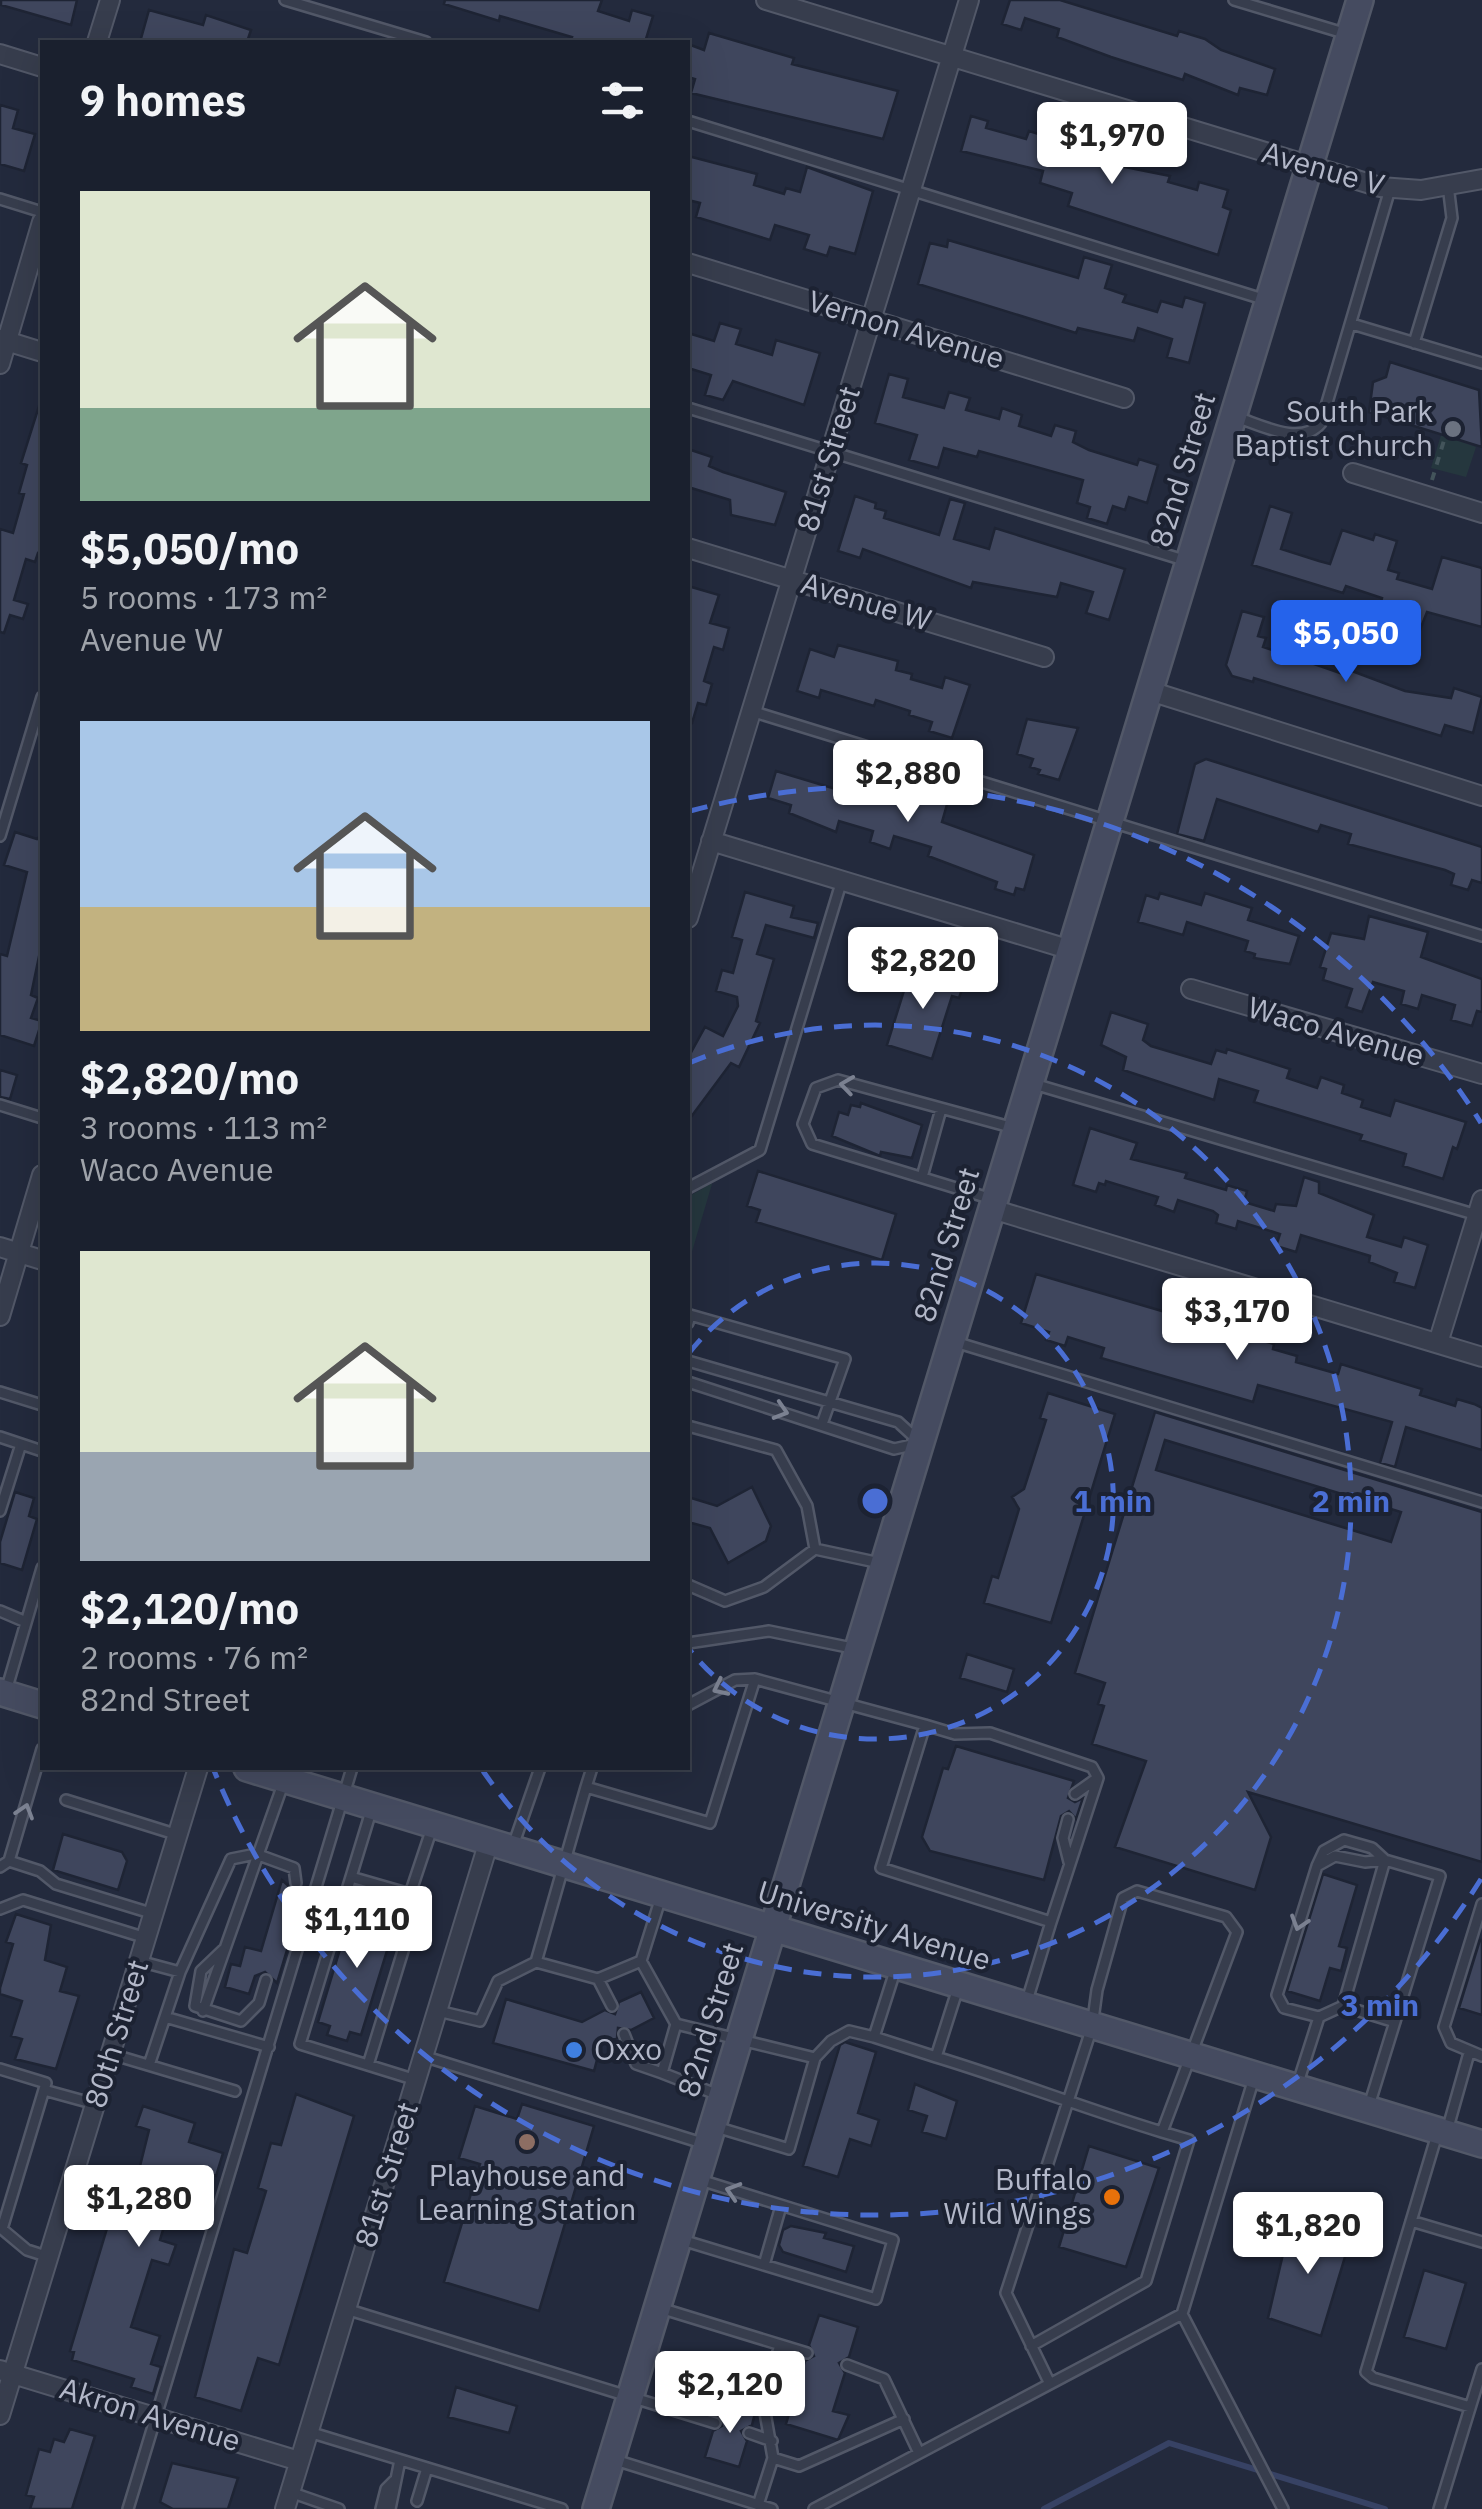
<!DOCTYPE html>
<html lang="en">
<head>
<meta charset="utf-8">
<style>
  body { margin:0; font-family:"IBM Plex Sans",sans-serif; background:#232836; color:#f1f3f6; height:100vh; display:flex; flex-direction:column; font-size:38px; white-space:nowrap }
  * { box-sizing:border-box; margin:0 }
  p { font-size:32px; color:#9fa3aa }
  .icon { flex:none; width:55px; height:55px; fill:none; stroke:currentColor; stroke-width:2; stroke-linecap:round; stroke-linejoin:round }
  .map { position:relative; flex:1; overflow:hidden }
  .panel { position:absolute; left:40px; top:40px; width:650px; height:1730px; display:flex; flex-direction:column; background:#1a202e; border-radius:0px; box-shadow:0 10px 40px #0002,0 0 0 2px #383e4a }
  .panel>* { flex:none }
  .price { position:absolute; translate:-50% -85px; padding:0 22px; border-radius:10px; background:#fff; color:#222; font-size:32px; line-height:65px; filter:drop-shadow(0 2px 5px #0008) }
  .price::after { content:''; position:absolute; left:50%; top:60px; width:30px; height:22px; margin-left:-15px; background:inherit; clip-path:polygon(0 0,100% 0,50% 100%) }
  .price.selected { background:#2563eb; color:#fff }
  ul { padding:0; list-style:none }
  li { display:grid; align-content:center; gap:20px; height:530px; padding:0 40px }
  li span { display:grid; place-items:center; height:310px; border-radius:0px; color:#555 }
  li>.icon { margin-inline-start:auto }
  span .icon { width:180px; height:180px; fill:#fffc; stroke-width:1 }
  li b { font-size:42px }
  h2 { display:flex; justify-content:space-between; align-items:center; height:120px; padding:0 40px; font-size:42px }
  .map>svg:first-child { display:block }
  .green { fill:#25373e }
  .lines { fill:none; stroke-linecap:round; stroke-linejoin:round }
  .stream { stroke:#374264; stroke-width:6 }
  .building { fill:#3f465d; stroke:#1e2434; stroke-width:2.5; fill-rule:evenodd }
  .lane-casing { stroke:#525868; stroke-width:14 }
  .street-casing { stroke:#525868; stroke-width:22 }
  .secondary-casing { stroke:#525868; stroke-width:30 }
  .path { stroke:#43545b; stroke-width:4; stroke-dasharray:8 8; stroke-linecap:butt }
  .lane { stroke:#373d4d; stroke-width:9 }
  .street { stroke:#373d4d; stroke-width:18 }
  .secondary { stroke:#454b60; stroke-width:25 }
  .oneway { stroke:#7b8191 }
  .ring { fill:none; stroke:#4a6ed4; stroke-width:5; stroke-dasharray:18 12 }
  .worship-dot { fill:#6b7280; stroke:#1c2232; stroke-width:4 }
  .shop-dot { fill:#3f7fe0; stroke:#1c2232; stroke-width:4 }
  .education-dot { fill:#8d6e63; stroke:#1c2232; stroke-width:4 }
  .food-dot { fill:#e8710a; stroke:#1c2232; stroke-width:4 }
  .labels { text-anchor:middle; stroke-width:8; stroke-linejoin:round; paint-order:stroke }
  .street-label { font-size:30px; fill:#b3b8c9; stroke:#1c2232 }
  .poi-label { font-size:30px; fill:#b3b8c9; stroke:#1c2232; text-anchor:end }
  .centre { fill:#4a6ed4; stroke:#1c2232; stroke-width:5 }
  .ring-label { font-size:30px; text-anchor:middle; font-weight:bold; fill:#4a6ed4; stroke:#1c2232; stroke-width:8; stroke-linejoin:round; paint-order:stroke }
</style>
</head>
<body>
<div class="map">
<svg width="1482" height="2509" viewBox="0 0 1482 2509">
  <rect width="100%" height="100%" fill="#232a3d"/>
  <path class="green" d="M1441,435L1476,447L1466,477L1431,468Z
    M712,1183V1184L688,1265V1197Z"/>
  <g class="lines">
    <path class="stream" d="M1044,2509L1169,2443L1385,2509"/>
  </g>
  <path class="building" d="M1,0H77L71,25L1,5Z
    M445,0H602L598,11L629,21L632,10L653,16L645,42H570L572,37L500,16L499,21L444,4Z
    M1010,0H1060L1177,36L1179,31L1205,39L1221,50L1275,69L1267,95L1240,88L1238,95L1185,74L1183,80L1111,57L1057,37L1059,29L1025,18L1021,30L1002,24Z
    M149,10L203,25L206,15L251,30L247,42H140Z
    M709,33L794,58L792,64L898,91L883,139L691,93L695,79L688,77V44L704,50Z
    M0,105L18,110L13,128L35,134L24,171L0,164Z
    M971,116L988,121L986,128L1026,139L1029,131L1117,158L1115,165L1170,176L1168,182L1197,190L1199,182L1228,190L1223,207L1231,210L1218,255L1068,206L1072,193L1040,183L1043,171L961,151Z
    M688,156L757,174L754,185L784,194L786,188L800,192L807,167L873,191L855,254L830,247L827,256L804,249L809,235L775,225L770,240L696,217L700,203L688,200Z
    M948,240L1078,278L1084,257L1112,265L1105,288L1126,295L1123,302L1157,312L1161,301L1182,307L1185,297L1205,303L1189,363L1167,357L1172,339L1138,328L1134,341L1078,328L1076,333L918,284L930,243L947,247Z
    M720,323L741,329L736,344L772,355L776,340L820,353L804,405L733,381L723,400L705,395L711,375L688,368V333L714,341Z
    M1390,362L1479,390L1482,447L1369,412L1373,382L1386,377Z
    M889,374L908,379L903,397L944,408L949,392L970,398L966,410L999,419L1002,408L1022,415L1019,426L1051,436L1055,425L1076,431L1073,442L1089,450L1137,465L1139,459L1158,465L1147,503L1129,497L1125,510L1113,506L1107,524L1087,518L1090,507L1077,503L1083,480L979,451L977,457L944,448L938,468L909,460L917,435L875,423Z
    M39,406L42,407V554L38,553L35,562L26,559L14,600L28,604L23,619L10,615L4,633L0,632V529L13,533L24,494L19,493L27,465L21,463Z
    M688,449L712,457L709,466L723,472L786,492L775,525L731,515L730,500L688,487Z
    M855,496L876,503L875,508L886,511L884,518L939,535L950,499L965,503L954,539L989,549L995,528L1125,569L1109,620L1086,613L1093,592L1061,583L1057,597L973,582L971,588L863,549L860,558L838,551Z
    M1270,506L1292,513L1281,549L1319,561L1330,564L1342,530L1373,540L1375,534L1397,541L1388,570L1399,573L1397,579L1432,589L1442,557L1482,568V627L1427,612L1420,630L1378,613L1382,598L1346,586L1343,593L1252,565Z
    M688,586L719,595L710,623L729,628L723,650L714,647L704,681L712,684L706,705L698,703L692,723L688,722Z
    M1242,611L1264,617L1258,636L1266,638L1263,647L1293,657L1297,644L1315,649L1311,663L1343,674L1344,668L1405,691L1451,698L1454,688L1482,697L1473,733L1445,725L1441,736L1254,678L1253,682L1232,676L1226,665Z
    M838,645L898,661L896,670L912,674L911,679L942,688L945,677L970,685L952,738L929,731L932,722L909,715L910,711L876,700L874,706L821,690L819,698L797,691L810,649L834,657Z
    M1027,719L1078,728L1059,780L1038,774L1040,770L1030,767L1033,759L1017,754Z
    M1206,759L1482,847V883L1472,880L1468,890L1451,885L1454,874L1445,870L1348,844L1351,834L1321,825L1318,832L1217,799L1204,841L1177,834L1195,764Z
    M776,771L882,803L885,792L899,796L909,774L952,787L942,822L1034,855L1024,890L1016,888L1014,895L995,889L997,882L928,856L931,847L894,836L890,849L870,842L873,831L839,821L836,832L789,813L791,805L768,798Z
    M15,832L37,839L42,834V942L31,995L38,998L31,1018L42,1021L34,1046L0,1035V954L7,956L27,872L4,865Z
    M745,892L794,906L791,917L818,923L814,938L766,925L757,954L774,959L756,1021L760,1023L739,1067L731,1063L688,1121V1058L705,1027L723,1036L738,1006L737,997L716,991L722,970L733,973L742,940L732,937Z
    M1160,893L1201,905L1205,893L1252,908L1248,920L1299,936L1290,964L1254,958L1255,954L1245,951L1248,941L1187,922L1183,935L1138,922L1146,895L1158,899Z
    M1369,916L1428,932L1421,957L1482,979V1012L1477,1011L1472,1026L1451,1020L1455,1005L1422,995L1418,1009L1401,1004L1404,991L1373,982L1362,1012L1346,1007L1352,989L1323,980L1326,969L1320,967L1331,933L1364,939Z
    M912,965L964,984L959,998L952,996L932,1059L887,1045Z
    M1111,1012L1148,1024L1143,1040L1151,1046L1211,1064L1216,1050L1226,1053L1227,1049L1290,1069L1287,1078L1317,1088L1321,1077L1344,1085L1342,1093L1363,1100L1361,1107L1390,1116L1395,1100L1466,1122L1457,1149L1453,1147L1443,1179L1403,1166L1406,1154L1360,1140L1362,1135L1254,1102L1258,1091L1219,1079L1214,1100L1123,1070L1126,1057L1101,1045Z
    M0,1070L17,1075L10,1099L0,1097Z
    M861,1103L922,1125L912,1158L881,1152L880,1156L832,1136L839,1112L848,1115L851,1105L860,1107Z
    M1090,1128L1137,1143L1131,1159L1187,1173L1185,1178L1226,1190L1227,1185L1247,1191L1244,1202L1274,1211L1276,1204L1296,1206L1304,1177L1319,1182V1193L1374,1215L1367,1237L1401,1247L1404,1237L1428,1245L1415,1288L1394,1282L1397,1273L1369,1262L1370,1256L1301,1235L1296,1252L1276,1246L1280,1234L1238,1221L1236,1229L1216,1223L1218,1215L1213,1211L1178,1200L1174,1212L1155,1205L1158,1197L1106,1181L1105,1185L1099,1183L1096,1192L1073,1185Z
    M758,1171L896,1214L882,1260L756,1222L760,1210L747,1206Z
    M1036,1274L1274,1344L1273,1349L1297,1356L1296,1362L1338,1374L1341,1364L1422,1389L1420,1395L1455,1406L1457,1399L1474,1404L1482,1408V1450L1406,1427L1395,1467L1380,1463L1392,1422L1258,1385L1253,1402L1101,1358L1104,1348L1068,1337L1065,1346L1046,1340L1049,1332L1021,1323Z
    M1048,1393L1115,1414L1051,1623L984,1603L992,1576L998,1578L1019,1509L1012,1497L1024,1489L1046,1420L1040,1418Z
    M1155,1412L1482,1512V1862L1248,1792L1271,1837L1255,1890L1115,1847L1146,1761L1092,1744L1104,1706L1098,1704L1105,1683L1075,1673ZM1165,1440L1401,1512L1391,1542L1156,1470Z
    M752,1487L771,1526L766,1541L728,1563L710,1528L688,1522V1497L717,1506Z
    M15,1492L34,1498L29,1516L37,1519L22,1570L0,1563V1542Z
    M967,1654L1014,1669L1007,1692L960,1678Z
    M956,1746L1074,1781L1068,1798L1075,1802L1083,1798L1076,1819L1069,1811L1061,1816L1044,1880L930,1851L922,1837L943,1768L948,1769Z
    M63,1834L122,1852L127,1861L118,1890L53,1870Z
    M1323,1874L1357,1885L1339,1946L1347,1948L1341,1971L1330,1968L1320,2001L1287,1991Z
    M282,1880L294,1891L306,1887L277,1983L265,1972L255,1976L249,1994L225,1987L231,1964L240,1966L245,1947L261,1951Z
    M354,1903L398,1915L361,2035L350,2032L347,2041L327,2035L330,2026L318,2022Z
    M16,1914L51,1925L45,1960L67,1967L60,1991L79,1996L56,2069L15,2059L22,2039L11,2036L22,2001L0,1994V1988L13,1944L6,1942Z
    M1480,1940H1482V2015L1459,2008Z
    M641,1992L654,2018L631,2030L618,2028L617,2038L601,2045L594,2071L493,2043L506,1999L582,2022L605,2010L615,2014L619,2002Z
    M845,2042L876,2052L858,2113L879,2120L871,2146L850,2139L838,2177L803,2166L840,2045Z
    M915,2084L957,2101L946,2139L922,2132L927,2116L908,2110Z
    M296,2094L354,2116L279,2365L258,2358L241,2411L195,2397L234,2249L247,2253L266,2191L258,2188L271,2143L281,2145Z
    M522,2104L594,2126L539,2311L444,2282L480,2164L459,2158L475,2106L517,2119Z
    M143,2106L195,2123L189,2142L223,2153L216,2176L199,2170L200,2201L175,2190L160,2240L176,2245L169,2265L152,2260L131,2327L160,2336L151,2364L161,2367L153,2394L131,2387L134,2379L72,2360L74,2352L70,2351L121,2182L135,2186L149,2130L136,2126Z
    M1089,2146L1159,2168L1126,2267L1059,2247Z
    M1291,2220L1351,2237L1321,2336L1268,2318Z
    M791,2226L826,2233L824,2238L854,2246L846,2272L783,2252L779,2245L783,2230Z
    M1424,2270L1466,2283L1446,2349L1404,2337Z
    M819,2315L858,2327L849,2357L839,2363L845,2373L833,2411L849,2415L838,2440L786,2424L805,2361L814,2356L809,2345Z
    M456,2387L517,2406L509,2433L448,2417Z
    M722,2403L755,2413L752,2425L741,2431L747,2441L739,2467L705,2457L713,2431L722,2426L718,2415Z
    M70,2429L95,2436L72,2509H30L34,2497L26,2495L39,2449L50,2452L54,2439L64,2442Z
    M172,2463L238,2478L228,2509H173L160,2502Z"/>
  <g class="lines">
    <g class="lane-casing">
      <path id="lane" d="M285,0L426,42
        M1234,0L1347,34
        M688,121L1266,300
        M0,199L42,212
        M1352,324L1482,363
        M1414,343L1452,218L1448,185
        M688,408L1187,561
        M1236,417C1261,425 1301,447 1321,423L1390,189
        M751,711L1482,936
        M0,836L42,697
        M1034,1084L1477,1215
        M0,1105L42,1118
        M922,1177L941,1109
        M688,1188L760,1150L842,880
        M992,1199L812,1144L803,1124L816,1088L838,1080L1014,1128
        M688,1323L690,1315L845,1359L822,1424
        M955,1342L1482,1502
        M688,1361L898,1422L921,1443L894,1449L688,1382
        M0,1392L42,1405
        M688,1426L776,1450L807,1506L815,1549
        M0,1437L42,1451
        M0,1511L21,1444
        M688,1585L725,1601L764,1587L815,1549L880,1563
        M0,1611L26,1622
        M688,1643L769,1631L857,1649
        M6,1691L42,1568
        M688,1705L735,1680L755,1679
        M925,1725L955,1734L990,1733L1092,1767L1098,1778L1051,1922
        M586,1787L592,1768
        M1075,1794L1096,1779
        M66,1800L178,1835
        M372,1808L300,2044L416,2080
        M1068,1819L1063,1838L1069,1862
        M513,1846L540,1768
        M9,1861L40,1871L56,1884L154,1914
        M1317,1866L1324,1851L1344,1840L1372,1848L1385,1860L1440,1876L1368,2109
        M0,1867L9,1861L42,1749
        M351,1877L410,1894L418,1902L368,2065
        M410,1894L433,1825
        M1482,1904L1444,2027L1451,2043L1482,2056
        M0,1909L23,1900L146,1938
        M223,1950L201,1971L195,2006L241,2021L259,2003L266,1980
        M139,1961L180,1972L231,1859L256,1854L294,1868L296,1883
        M641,1961L661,1897
        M536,1962L586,1787L710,1823L755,1679L925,1725L881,1868L1051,1922L1026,2004
        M896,1968L874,2037L936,2057L958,1988
        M180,1972L165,2017L269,2047
        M598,1979L612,2006
        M1343,2006L1395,2022
        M203,2011L283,1784
        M438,2011L480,2021L498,1981L536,1962L598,1979L641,1961L676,2024
        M1319,2017L1284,2008L1277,1995L1317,1866L1335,1856L1365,1862L1385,1860
        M624,2034L636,2064L662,2073
        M111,2054L235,2091
        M423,2056L702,2143
        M936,2057C1012,2080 1086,2109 1162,2132L1237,1932L1226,1917L1137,1891L1123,1898L1097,1990L1092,2027L1006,2293L1050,2384
        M815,2058L831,2041L849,2031L874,2037
        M149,2065L165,2017
        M0,2069L46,2083L2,2229L27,2250L49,2257
        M1254,2078L1182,2314L1283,2509
        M1297,2086L1319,2017L1343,2006L1385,1860
        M44,2090L95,2104
        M716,2127L789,2149L815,2058L676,2024L662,2073L721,2096
        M1438,2131L1366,2372L1373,2378L1470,2407
        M1447,2131L1469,2053
        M1411,2221L1482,2242
        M682,2240L876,2299L893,2240L697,2179
        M764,2265L781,2206
        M660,2308L807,2353
        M346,2309L715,2423
        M1031,2346L1146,2281L1189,2140L1162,2132
        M847,2365L884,2379L919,2453
        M309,2432L562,2509
        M749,2433L772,2441
        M773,2458L799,2466L904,2419
        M612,2459L772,2509
        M290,2492L339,2509
        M417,2501L427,2468
        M758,2505L773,2458L763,2401L780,2345
        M128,2509L352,1768
        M381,2509L386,2489L394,2481
        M390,2509L400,2460
        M814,2509L1182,2314
        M1439,2509L1482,2369"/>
    </g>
    <g class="street-casing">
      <path id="street" d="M766,0L1380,187L1421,190L1482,179
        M97,42L110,0
        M0,54L42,67
        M688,263L1124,398
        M0,339L42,352
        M0,364L42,222
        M1353,473L1482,513
        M688,548L1044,657
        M1150,691L1482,796
        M711,841L1071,950
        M688,918L969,0
        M1191,989L1482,1074
        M992,1209L1482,1357
        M0,1247L42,1260
        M0,1316L42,1175
        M1438,1343L1482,1200
        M0,2370L299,2461
        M0,2415L198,1768
        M285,2509L489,1841"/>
    </g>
    <g class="secondary-casing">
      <path id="secondary" d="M0,1692L42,1705
        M247,1768L1482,2144
        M596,2509L1360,0"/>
    </g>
    <path class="path" d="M1432,480L1445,437"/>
    <use href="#lane" class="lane"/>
    <use href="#street" class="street"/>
    <use href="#secondary" class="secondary"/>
  </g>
  <defs><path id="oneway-chevron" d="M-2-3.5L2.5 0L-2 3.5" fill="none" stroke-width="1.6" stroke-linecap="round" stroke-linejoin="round" transform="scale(2.5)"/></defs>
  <g class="oneway">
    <use href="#oneway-chevron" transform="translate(847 1085) rotate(-172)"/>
    <use href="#oneway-chevron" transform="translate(781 1411) rotate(17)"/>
    <use href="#oneway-chevron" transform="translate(720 1688) rotate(154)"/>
    <use href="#oneway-chevron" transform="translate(25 1811) rotate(-73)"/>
    <use href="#oneway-chevron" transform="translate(1299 1923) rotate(107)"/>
    <use href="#oneway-chevron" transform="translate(733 2191) rotate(-163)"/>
  </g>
  <g class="ring">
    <path d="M689 1353A238 238 0 1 1 689 1649"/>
    <path d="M689 1063A476 476 0 1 1 483 1771"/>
    <path d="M1481 1879A714 714 0 0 1 213 1768M690 811A714 714 0 0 1 1481 1123"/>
  </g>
  <circle class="worship-dot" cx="1453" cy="429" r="10"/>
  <circle class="shop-dot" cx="574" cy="2050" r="10"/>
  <circle class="education-dot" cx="527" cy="2142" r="10"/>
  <circle class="food-dot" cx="1112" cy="2197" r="10"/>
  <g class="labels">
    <g class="street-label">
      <text transform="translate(1323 169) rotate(16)" y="10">Avenue V</text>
      <text transform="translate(906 330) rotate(17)" y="10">Vernon Avenue</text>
      <text transform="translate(829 459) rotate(-73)" y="10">81st Street</text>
      <text transform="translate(1183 470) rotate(-73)" y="10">82nd Street</text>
      <text transform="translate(866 602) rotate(17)" y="10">Avenue W</text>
      <text transform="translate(1336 1032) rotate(16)" y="10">Waco Avenue</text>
      <text transform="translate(947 1245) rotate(-73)" y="10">82nd Street</text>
      <text transform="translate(874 1926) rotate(17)" y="10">University Avenue</text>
      <text transform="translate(711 2020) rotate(-73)" y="10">82nd Street</text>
      <text transform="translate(117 2034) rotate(-73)" y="10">80th Street</text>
      <text transform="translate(387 2175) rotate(-73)" y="10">81st Street</text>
      <text transform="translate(150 2415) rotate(17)" y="10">Akron Avenue</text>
    </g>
    <g class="poi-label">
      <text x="1433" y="422">South Park<tspan x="1433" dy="34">Baptist Church</tspan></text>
      <text x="594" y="2060" text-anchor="start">Oxxo</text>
      <text x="527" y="2186" text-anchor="middle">Playhouse and<tspan x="527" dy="34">Learning Station</tspan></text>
      <text x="1092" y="2190">Buffalo<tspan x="1092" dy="34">Wild Wings</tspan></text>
    </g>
  </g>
  <circle cx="875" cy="1501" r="15" class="centre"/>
  <g class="ring-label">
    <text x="1113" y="1512">1 min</text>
    <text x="1351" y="1512">2 min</text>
    <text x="1380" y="2016">3 min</text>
  </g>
</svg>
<b class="price" style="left:1112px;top:187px">$1,970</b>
<b class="price selected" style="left:1346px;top:685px">$5,050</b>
<b class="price" style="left:908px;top:825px">$2,880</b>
<b class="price" style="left:923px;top:1012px">$2,820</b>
<b class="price" style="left:1237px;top:1363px">$3,170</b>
<b class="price" style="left:357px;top:1971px">$1,110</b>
<b class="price" style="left:139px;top:2250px">$1,280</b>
<b class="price" style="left:1308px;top:2277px">$1,820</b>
<b class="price" style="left:730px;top:2436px">$2,120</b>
<section class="panel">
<h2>9 homes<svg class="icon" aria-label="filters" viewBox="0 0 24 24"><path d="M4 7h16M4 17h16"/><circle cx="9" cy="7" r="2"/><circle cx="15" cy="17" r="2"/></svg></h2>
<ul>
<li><span style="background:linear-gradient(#dfe7d0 70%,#7fa58c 0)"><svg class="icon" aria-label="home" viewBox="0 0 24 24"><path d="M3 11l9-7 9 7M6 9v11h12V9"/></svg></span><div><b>$5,050/mo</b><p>5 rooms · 173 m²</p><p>Avenue W</p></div></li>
<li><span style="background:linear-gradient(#a9c7e8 60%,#c2b280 0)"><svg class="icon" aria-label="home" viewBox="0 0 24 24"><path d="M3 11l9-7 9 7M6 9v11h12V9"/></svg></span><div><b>$2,820/mo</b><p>3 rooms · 113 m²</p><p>Waco Avenue</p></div></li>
<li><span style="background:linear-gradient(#dfe7d0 65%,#9aa5b1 0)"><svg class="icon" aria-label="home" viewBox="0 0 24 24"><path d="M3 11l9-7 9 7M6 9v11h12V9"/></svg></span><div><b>$2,120/mo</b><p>2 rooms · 76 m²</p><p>82nd Street</p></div></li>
</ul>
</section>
</div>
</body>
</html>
